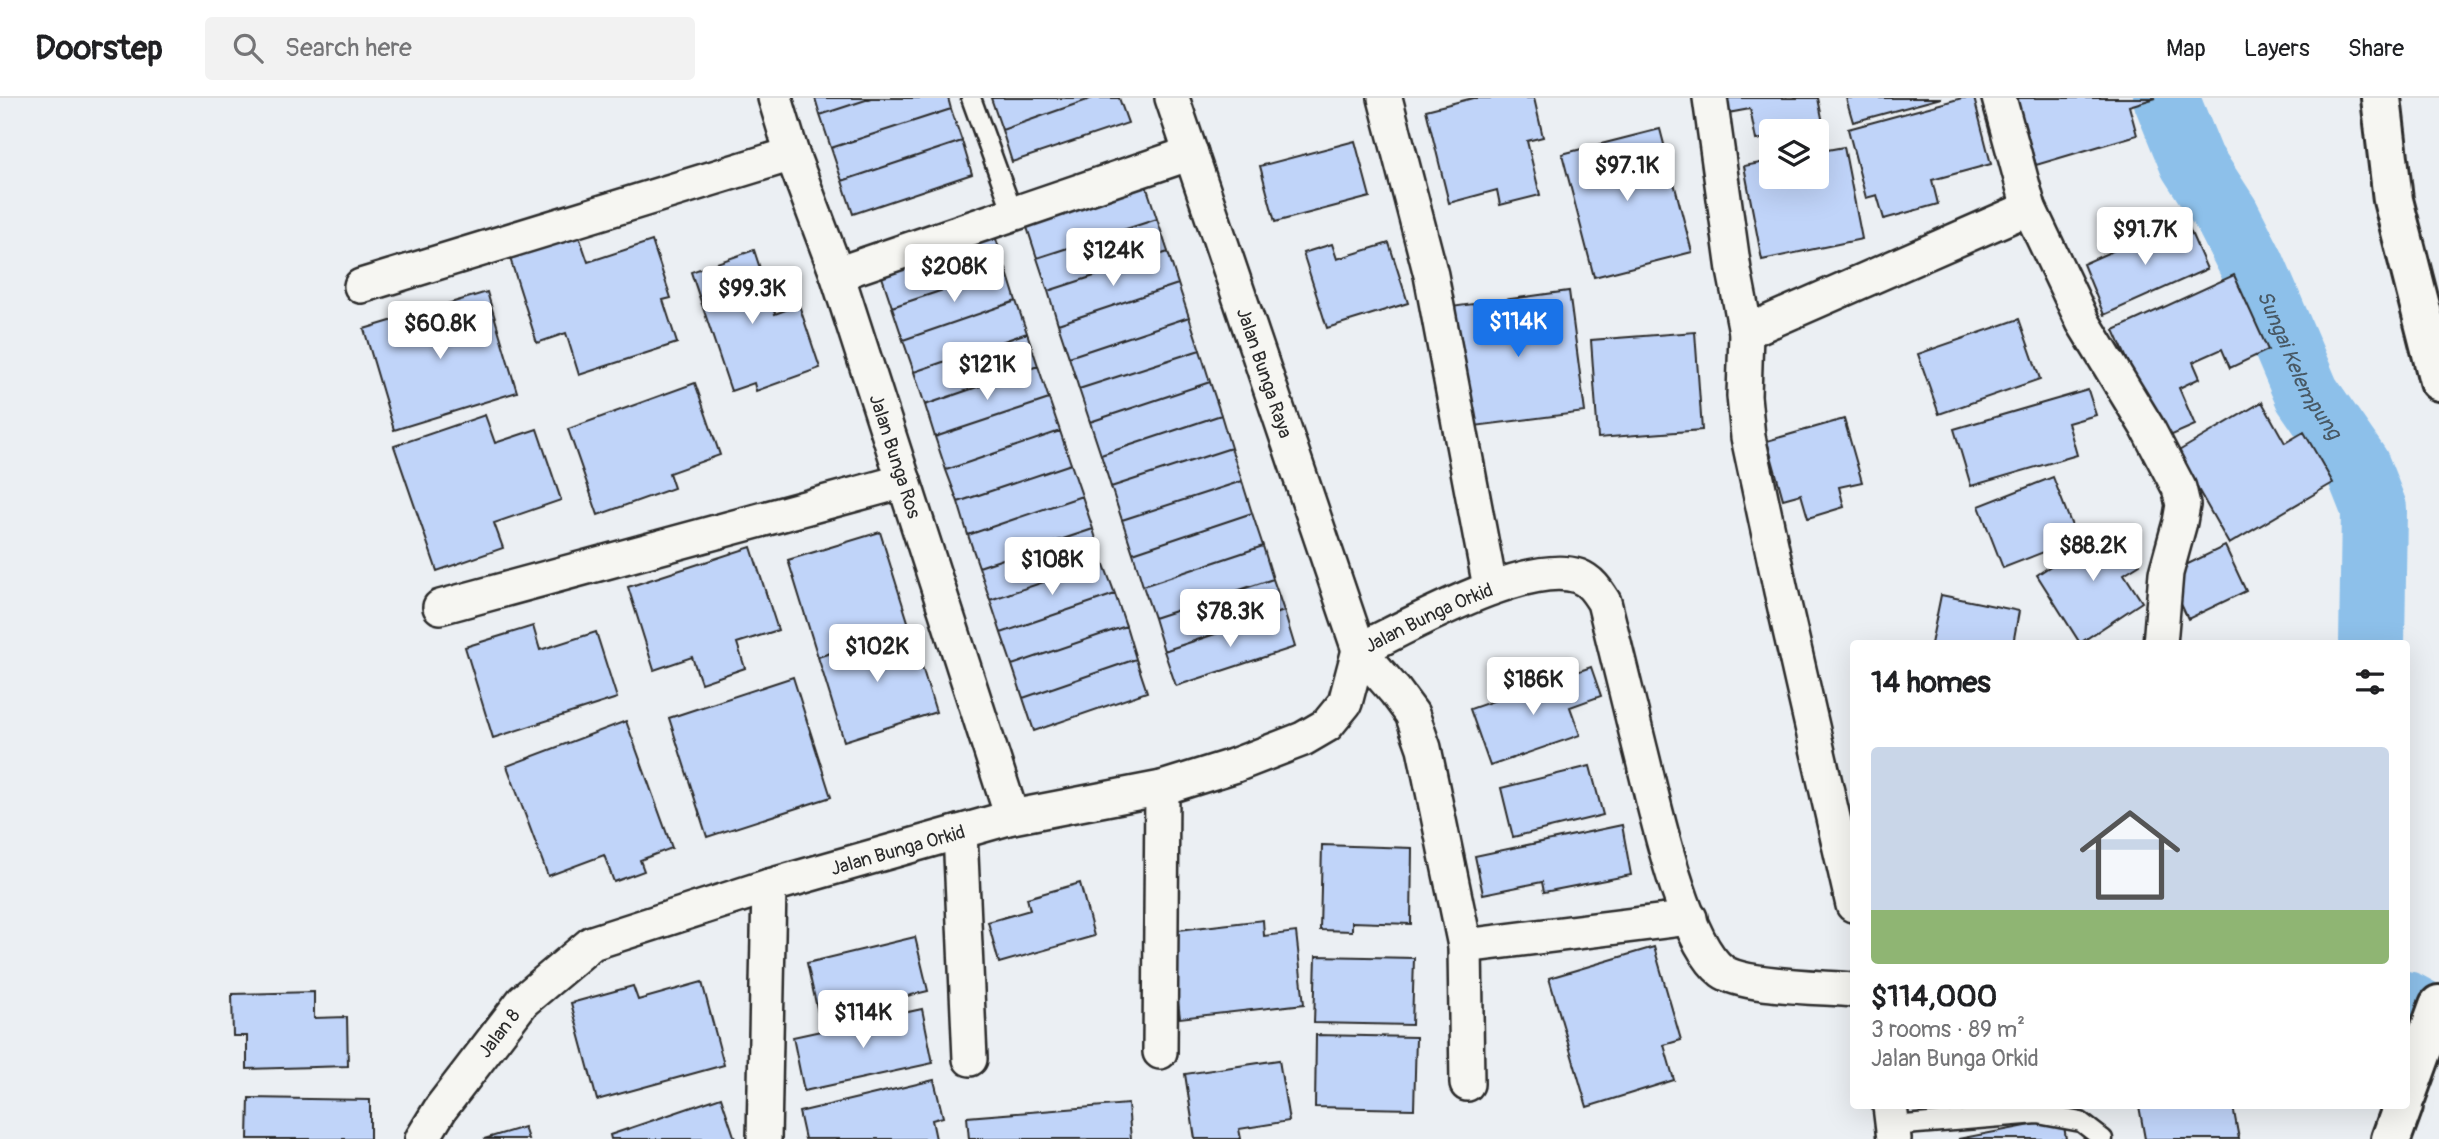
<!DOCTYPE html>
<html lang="en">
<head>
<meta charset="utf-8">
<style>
  body { margin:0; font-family:Pangolin,sans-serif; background:#f2f2f2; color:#202124; height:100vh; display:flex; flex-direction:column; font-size:26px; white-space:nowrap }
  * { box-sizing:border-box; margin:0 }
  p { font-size:23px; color:#757577 }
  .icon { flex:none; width:38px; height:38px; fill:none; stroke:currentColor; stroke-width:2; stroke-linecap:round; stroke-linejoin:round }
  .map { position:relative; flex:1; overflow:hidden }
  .sheet { position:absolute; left:1850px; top:542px; width:560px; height:469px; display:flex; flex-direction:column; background:#fff; border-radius:7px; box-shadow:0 7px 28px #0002 }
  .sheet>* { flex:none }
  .tools { position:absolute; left:1759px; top:21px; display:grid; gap:14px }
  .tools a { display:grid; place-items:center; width:70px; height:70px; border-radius:7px; background:#fff; box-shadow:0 7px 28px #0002; font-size:35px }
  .price { position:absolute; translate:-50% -60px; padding:0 16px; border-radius:7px; background:#fff; color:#222; font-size:23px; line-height:46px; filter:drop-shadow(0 2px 4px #0008) }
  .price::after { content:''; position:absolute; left:50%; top:42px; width:21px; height:16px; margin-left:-10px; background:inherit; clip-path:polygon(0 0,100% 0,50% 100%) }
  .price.on { background:#1a73e8; color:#fff }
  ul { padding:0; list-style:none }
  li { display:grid; align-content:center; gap:14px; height:371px; padding:0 21px }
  li span { display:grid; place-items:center; height:217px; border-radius:7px; color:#555 }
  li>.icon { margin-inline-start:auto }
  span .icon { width:126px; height:126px; fill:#fffc; stroke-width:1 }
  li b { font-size:30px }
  h2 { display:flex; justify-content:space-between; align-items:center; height:84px; padding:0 21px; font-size:30px }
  header { display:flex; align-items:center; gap:42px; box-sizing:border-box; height:98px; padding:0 35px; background:#fff; border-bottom:2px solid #e0e0e0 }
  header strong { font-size:33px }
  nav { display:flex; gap:38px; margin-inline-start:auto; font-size:24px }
  .search { width:490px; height:63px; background:#f2f2f2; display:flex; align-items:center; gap:18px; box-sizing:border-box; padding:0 24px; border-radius:7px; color:#757577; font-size:26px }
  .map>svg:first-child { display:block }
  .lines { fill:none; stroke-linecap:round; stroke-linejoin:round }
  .river { stroke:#8dc0ea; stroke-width:66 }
  .building { fill:#c0d4f9; stroke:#2b2b2b; stroke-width:2 }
  .lane-casing { stroke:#2b2b2b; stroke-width:23 }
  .street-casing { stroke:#2b2b2b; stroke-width:38 }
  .secondary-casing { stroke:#2b2b2b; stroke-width:44 }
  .lane { stroke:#f6f6f2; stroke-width:18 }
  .street { stroke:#f6f6f2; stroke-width:33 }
  .secondary { stroke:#f6f6f2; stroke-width:38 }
  .labels { text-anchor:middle; stroke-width:5; stroke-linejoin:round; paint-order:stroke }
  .street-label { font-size:19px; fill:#2b2b2b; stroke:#f6f6f2 }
  .water-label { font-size:21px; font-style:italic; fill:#485864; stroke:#f6f6f2 }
</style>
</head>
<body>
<header>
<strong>Doorstep</strong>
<div class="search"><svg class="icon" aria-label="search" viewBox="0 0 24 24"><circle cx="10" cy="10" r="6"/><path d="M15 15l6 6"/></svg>Search here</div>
<nav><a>Map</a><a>Layers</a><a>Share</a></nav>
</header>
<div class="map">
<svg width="2439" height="1041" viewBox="0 0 2439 1041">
  <rect width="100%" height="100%" fill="#ebeff3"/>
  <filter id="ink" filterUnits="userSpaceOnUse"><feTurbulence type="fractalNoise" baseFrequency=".0143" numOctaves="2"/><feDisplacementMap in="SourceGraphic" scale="14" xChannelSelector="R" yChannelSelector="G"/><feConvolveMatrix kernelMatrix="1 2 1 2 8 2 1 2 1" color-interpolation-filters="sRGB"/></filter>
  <g filter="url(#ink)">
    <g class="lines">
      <g class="river">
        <path id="s1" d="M2166,0L2192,64L2227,118L2252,167L2307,296L2357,368L2374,411L2372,546"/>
        <path d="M2406,906L2439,924"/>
      </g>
    </g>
    <path class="building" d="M815,0H872L820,17Z
      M872,0H948L951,11L831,50L820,17Z
      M991,0H1093L1002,32Z
      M1093,0H1119L1128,25L1012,64L1002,32Z
      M1473,0H1534L1543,39L1527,43L1540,97L1500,107L1497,92L1449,105L1426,12Z
      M1725,0H1818L1824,30L1803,33H1771V39L1756,42L1750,11L1728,15Z
      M1846,0H1941L1853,24Z
      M1962,0H1974L1991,66L1932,82L1938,106L1884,121L1877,97L1866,100L1848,31Z
      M2016,0H2156L2129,8L2137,37L2036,67Z
      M951,11L962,43L842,83L831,50Z
      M1660,31L1692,154L1594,179L1562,56Z
      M962,43L972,76L853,116L842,83Z
      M1355,43L1370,99L1275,124L1260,68Z
      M1844,49L1862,141L1762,162L1744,68L1771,63V79H1816V54Z
      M1143,78L1157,121L1037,160L1023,117Z
      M1157,121L1168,154L1048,193L1037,160Z
      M2185,121L2207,171L2104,217L2083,166Z
      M578,135L588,164L652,143L671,200L663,202L677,245L579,277L566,235L537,245L509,157Z
      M995,138L1006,171L892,209L881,176Z
      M1389,145L1408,205L1327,230L1303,155L1332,146L1337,161Z
      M754,152L775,216L799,207L820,270L756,293L754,285L731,293L691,174Z
      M1168,154L1178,186L1058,226L1048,193Z
      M1006,171L1016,203L903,242L892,209Z
      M2234,177L2268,252L2230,270L2222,251L2193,264L2200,280L2179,290L2195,327L2163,341L2114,232Z
      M1178,186L1189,219L1069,259L1058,226Z
      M1569,193L1585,314L1467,329L1451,209Z
      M487,194L517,294L394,332L364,231Z
      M1016,203L1027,235L914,274L903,242Z
      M1189,219L1200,252L1079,291L1069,259Z
      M2019,221L2040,281L1939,316L1918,256Z
      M1695,234L1702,332L1598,340L1591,242Z
      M1027,235L1038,268L925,307L914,274Z
      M1200,252L1210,284L1090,324L1079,291Z
      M1038,268L1049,301L935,339L925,307Z
      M1210,284L1221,317L1101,357L1090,324Z
      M695,285L720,357L669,375L674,390L598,417L568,331Z
      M2088,292L2096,317L2068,325L2077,357L1971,388L1954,331Z
      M1049,301L1060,333L946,372L935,339Z
      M2262,304L2285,345L2304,334L2333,385L2229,446L2177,354Z
      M485,317L495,345L537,331L561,402L494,425L503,450L437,473L394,348Z
      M1221,317L1231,350L1111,389L1101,357Z
      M1844,321L1862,384L1839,389L1844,409L1808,420L1801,396L1783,401L1767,343Z
      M1060,333L1071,366L958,404L946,372Z
      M1231,350L1242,383L1122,422L1111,389Z
      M1071,366L1082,398L968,437L958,404Z
      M2053,379L2077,441L2003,470L1979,408Z
      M1242,383L1252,415L1133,455L1122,422Z
      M1082,398L1093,431L979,469L968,437Z
      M1252,415L1263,448L1143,488L1133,455Z
      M2114,426L2140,466L2124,476L2142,504L2080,545L2037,477Z
      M1093,431L1103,464L990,502L979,469Z
      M880,434L910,530L818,559L788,462Z
      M1263,448L1273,481L1154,520L1143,488Z
      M2225,448L2246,493L2188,521L2167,476Z
      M751,449L778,532L737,545L745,570L701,585L692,559L654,572L628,489Z
      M1103,464L1115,496L1001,535L990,502Z
      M1273,481L1284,513L1164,553L1154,520Z
      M1115,496L1126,528L1012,567L1001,535Z
      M1941,497L2019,513L2013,546H1931Z
      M1284,513L1295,549L1176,588L1164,553Z
      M533,528L540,552L596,534L617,600L493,640L465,549Z
      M1126,528L1136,561L1023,600L1012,567Z
      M910,530L936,614L844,643L818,559Z
      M1136,561L1147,594L1034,633L1023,600Z
      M1591,569L1601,598L1570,609L1580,637L1490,668L1470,611Z
      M793,579L831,699L707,739L669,620Z
      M626,623L672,750L640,762L644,773L614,784L604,757L548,778L507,668Z
      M1590,668L1603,717L1513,739L1501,690Z
      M1622,727L1631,777L1544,794L1542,784L1483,796L1475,758Z
      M1322,747L1412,750L1411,826L1352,824V833L1320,832Z
      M1080,785L1094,838L999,865L988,824L1030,812L1027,800Z
      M1263,822L1264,838L1296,834L1304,906L1180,920L1170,833Z
      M915,839L928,893L819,919L807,865Z
      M1654,849L1681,942L1664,947L1674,982L1587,1009L1549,880Z
      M1316,858L1414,860L1412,927L1314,925Z
      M702,884L724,967L597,1002L571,905L633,888L638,902Z
      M314,894V920L347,919L348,968L247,971V938H233L232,896Z
      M922,911L933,965L804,993L793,939Z
      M1316,937L1416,939L1414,1011L1315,1009Z
      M1279,962L1289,1023L1239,1031L1241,1041H1195L1185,976Z
      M934,982L943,1019L932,1022L936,1041H805L799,1014Z
      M721,999L735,1041H611L610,1037Z
      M249,1000L370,1002V1041H248Z
      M1128,1006L1131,1041H969L967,1019Z
      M2139,1008H2233L2239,1041H2145Z
      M2063,1021L2066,1041H1958Z
      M524,1029L528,1041H484Z"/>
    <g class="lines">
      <g class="lane-casing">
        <path id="lane" d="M971,0L1013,115
          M1893,1028L2038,1016L2081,1024L2103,1041"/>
      </g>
      <g class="street-casing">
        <g id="street">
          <path id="s2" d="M775,0L792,56L837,176L1012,719"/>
          <path id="s3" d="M1172,0L1359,552L1395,593L1412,616L1424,650L1465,848L1467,986"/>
          <path d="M1385,0L1431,177L1490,489"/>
          <path d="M1710,0L1734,172L1746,234L1744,298L1748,339L1781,493L1853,807"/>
          <path d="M1999,0L2029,110L2083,224L2147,329L2179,390L2183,407L2180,424L2166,475L2160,546"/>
          <path d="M837,176L1191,55"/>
          <path d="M361,188L792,56"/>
          <path d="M1746,234L2029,110"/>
          <path d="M440,509L904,383"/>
          <path d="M960,734L970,961"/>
          <path d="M1465,848L1690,820"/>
          <path d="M1160,954L1162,690"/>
          <path d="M1890,1008L1894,1041"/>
          <path id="s4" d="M422,1041L441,1010L523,903L592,845L769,788L1012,719L1162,690L1233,668L1303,641L1327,627L1345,605L1359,552C1409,528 1526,461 1578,478C1591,483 1597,493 1604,504C1616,553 1628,601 1640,650C1653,700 1682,843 1722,873C1743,889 1824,889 1853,892"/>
          <path d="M764,1041L769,788"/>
        </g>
      </g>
      <g class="secondary-casing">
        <path id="secondary" d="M2381,0L2393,102L2439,283
          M2406,998L2439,907
          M2391,1041L2403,1008"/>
      </g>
      <use href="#lane" class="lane"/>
      <use href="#street" class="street"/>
      <use href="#secondary" class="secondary"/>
    </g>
  </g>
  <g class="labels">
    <g class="street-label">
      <text dy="7" stroke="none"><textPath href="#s3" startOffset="290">Jalan Bunga Raya</textPath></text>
      <text dy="7" stroke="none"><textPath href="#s2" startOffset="378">Jalan Bunga Ros</textPath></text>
      <text dy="7" stroke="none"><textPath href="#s4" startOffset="1190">Jalan Bunga Orkid</textPath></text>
      <text dy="7" stroke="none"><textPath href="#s4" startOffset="581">Jalan Bunga Orkid</textPath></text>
      <text dy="7" stroke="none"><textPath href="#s4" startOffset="131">Jalan 8</textPath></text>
    </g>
    <g class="water-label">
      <text dy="7" stroke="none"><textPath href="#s1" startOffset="299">Sungai Kelempung</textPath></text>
    </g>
  </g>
</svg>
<div class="tools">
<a><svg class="icon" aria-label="layers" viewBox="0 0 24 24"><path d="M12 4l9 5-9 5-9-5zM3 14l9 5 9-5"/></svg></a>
</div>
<b class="price" style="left:1627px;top:105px">$97.1K</b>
<b class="price" style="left:2145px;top:169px">$91.7K</b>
<b class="price" style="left:1113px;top:190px">$124K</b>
<b class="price" style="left:954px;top:206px">$208K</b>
<b class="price" style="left:752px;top:228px">$99.3K</b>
<b class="price on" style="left:1518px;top:261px">$114K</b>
<b class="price" style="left:440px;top:263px">$60.8K</b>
<b class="price" style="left:987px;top:304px">$121K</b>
<b class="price" style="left:2093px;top:485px">$88.2K</b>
<b class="price" style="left:1052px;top:499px">$108K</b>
<b class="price" style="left:1230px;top:551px">$78.3K</b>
<b class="price" style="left:877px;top:586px">$102K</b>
<b class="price" style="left:1533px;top:619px">$186K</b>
<b class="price" style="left:863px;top:952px">$114K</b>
<section class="sheet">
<h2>14 homes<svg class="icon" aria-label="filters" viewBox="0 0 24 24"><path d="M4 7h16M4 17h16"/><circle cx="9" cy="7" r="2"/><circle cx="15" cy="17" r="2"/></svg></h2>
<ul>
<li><span style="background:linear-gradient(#c9d6e8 75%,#8fb573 0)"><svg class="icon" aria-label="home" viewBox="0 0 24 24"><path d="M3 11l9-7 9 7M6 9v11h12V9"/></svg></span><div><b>$114,000</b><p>3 rooms · 89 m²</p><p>Jalan Bunga Orkid</p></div></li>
</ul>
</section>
</div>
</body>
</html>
